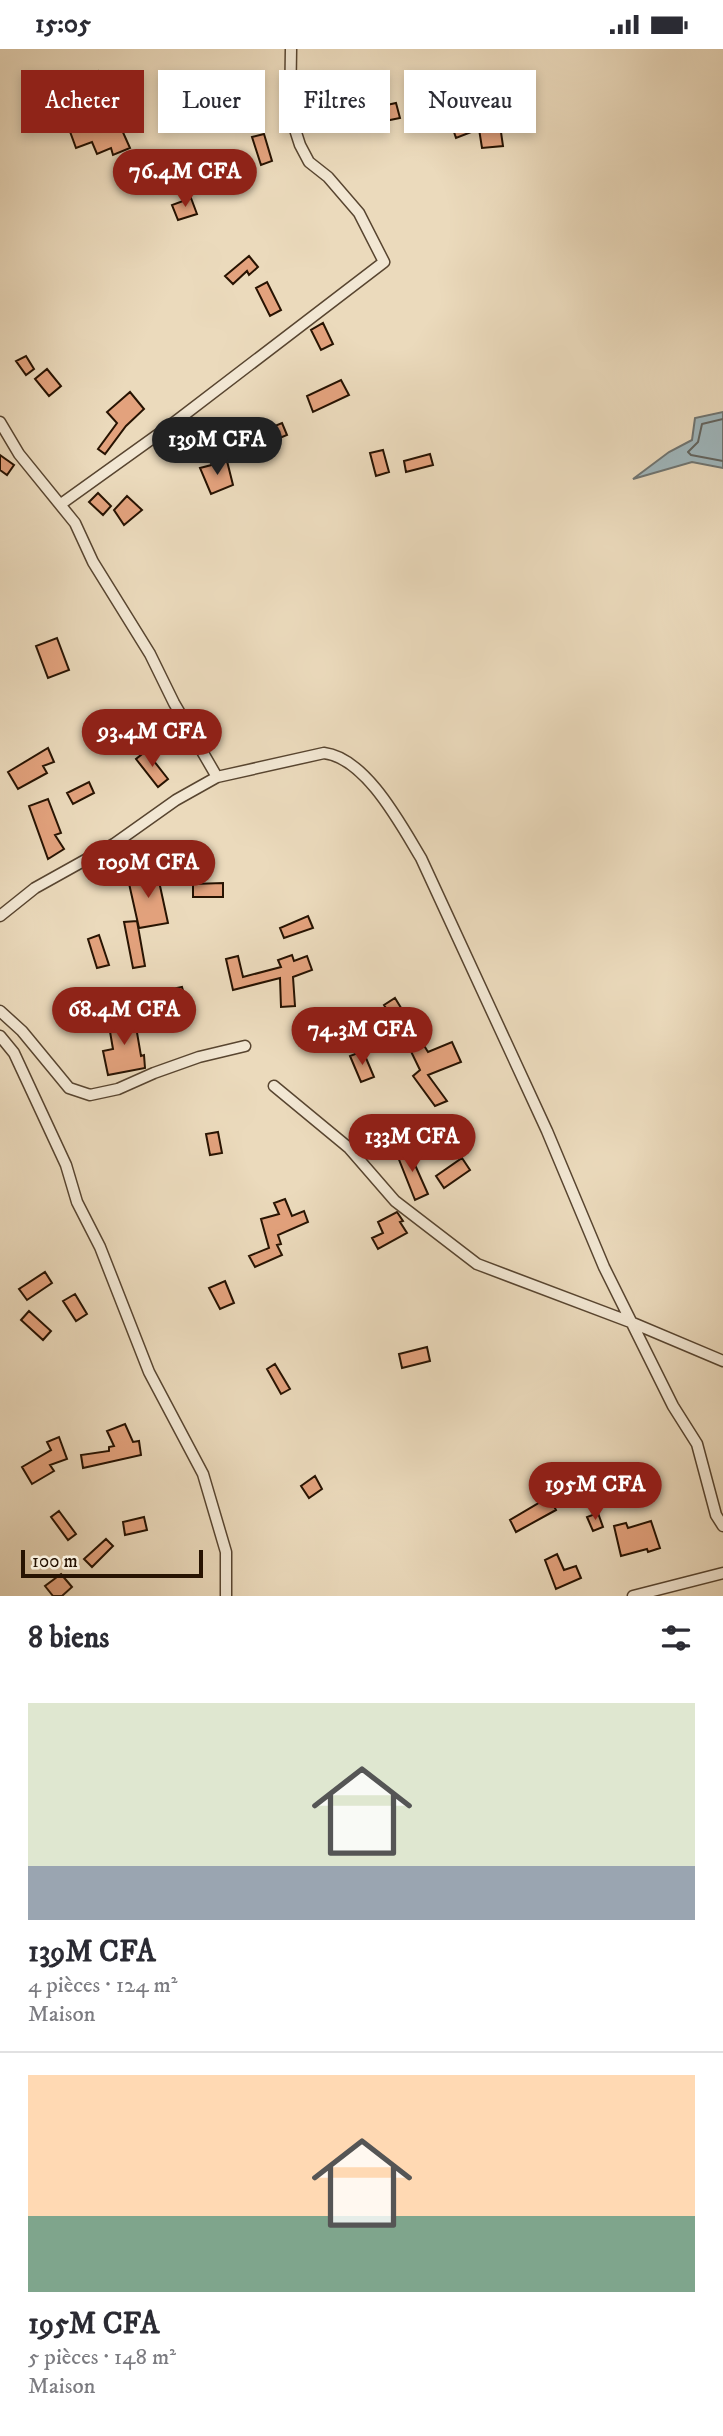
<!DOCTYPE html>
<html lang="fr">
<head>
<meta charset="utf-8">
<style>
  body { margin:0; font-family:"IM FELL DW Pica",serif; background:#f2f2f3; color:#2b2b33; height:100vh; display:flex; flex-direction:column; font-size:26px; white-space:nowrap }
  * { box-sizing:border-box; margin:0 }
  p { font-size:23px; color:#7c7c81 }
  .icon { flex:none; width:38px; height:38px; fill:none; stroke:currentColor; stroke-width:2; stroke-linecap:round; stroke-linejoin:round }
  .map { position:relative; height:1547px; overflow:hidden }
  .side { display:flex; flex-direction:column; background:#fff; flex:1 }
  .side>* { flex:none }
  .hud { position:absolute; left:21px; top:21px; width:682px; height:63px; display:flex; gap:14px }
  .scale { position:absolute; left:21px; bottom:18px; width:182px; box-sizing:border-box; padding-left:7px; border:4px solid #271302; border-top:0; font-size:19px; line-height:24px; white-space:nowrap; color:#271302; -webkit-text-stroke:5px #f2e7d3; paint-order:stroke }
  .price { position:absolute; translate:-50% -60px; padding:0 16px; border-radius:24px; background:#8f2418; color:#fff; font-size:23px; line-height:46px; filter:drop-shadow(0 2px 4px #0008) }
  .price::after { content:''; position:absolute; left:50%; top:42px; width:21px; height:16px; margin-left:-10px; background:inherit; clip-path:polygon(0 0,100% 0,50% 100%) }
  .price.selected { background:#222; color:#fff }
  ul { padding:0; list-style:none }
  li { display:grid; align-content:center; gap:14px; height:371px; padding:0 28px }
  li+li { border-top:2px solid #e1e1e2 }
  li span { display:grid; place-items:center; height:217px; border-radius:0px; color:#555 }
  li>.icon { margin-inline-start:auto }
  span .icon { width:126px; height:126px; fill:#fffc; stroke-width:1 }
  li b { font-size:30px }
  h2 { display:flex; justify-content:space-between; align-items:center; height:84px; padding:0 28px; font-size:30px }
  .tag { padding:0 24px; border-radius:0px; background:#fff; box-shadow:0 4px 10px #0003; font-size:24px; line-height:63px }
  .tag.selected { background:#8f2418; color:#fff }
  .status { display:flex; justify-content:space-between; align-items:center; height:49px; padding:0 35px; background:#fff; direction:ltr }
  .status svg { height:19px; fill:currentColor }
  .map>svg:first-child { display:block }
  .water { fill:#9fb7bd; stroke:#6f7572; stroke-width:2 }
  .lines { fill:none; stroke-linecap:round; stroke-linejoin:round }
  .shore { stroke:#636560; stroke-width:2 }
  .building { fill:#e3a27d; stroke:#271302; stroke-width:2 }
  .minor-casing { stroke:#584530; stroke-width:13 }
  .minor { stroke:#f2e7d3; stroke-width:10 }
</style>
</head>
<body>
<div class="status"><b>15:05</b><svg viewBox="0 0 49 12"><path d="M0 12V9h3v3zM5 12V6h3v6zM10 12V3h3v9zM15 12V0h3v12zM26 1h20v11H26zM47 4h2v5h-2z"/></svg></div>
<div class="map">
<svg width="723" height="1547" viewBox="0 0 723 1547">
  <rect width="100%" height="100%" fill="#ebdabc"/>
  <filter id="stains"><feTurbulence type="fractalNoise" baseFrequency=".00286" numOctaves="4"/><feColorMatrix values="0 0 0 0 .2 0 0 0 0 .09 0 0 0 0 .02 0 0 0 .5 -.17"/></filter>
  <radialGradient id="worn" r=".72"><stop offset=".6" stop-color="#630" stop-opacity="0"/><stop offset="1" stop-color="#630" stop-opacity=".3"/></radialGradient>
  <path class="water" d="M723,363V419L692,413L633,430L669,403L692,391L695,369Z"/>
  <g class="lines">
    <path class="shore" d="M723,370L702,375L698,393L688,403L691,406L723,412"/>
  </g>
  <path class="building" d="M98,22L105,43L130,99L113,106L111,99L97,105L92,93L76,99L68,77L84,71L77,49L73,50L71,47L66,33Z
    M495,41L503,97L482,99L479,80L456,89L451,74L472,66L473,68L489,65L486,42Z
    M396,54L400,69L385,72L382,57Z
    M264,85L272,112L261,116L252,88Z
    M191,149L197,165L178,171L172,156Z
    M249,207L258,218L249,226L247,222L233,235L225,227Z
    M267,233L281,261L270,267L256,239Z
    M323,274L333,295L321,301L311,281Z
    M26,307L34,320L26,326L16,312Z
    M47,320L61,337L49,347L35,330Z
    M341,331L349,346L313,363L307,347Z
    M130,343L144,360L126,377L105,405L98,400L117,374L107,363Z
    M282,374L287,386L246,403L241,391Z
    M383,401L389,423L376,427L370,404Z
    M430,405L433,416L406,423L404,412Z
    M0,406L14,416L7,426L0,421Z
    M227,412L233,436L211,445L200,419Z
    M98,444L111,457L103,466L89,453Z
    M127,447L142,461L124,476L114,461Z
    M57,589L69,621L48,629L36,597Z
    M157,668L164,679L149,688L142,678Z
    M48,699L54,713L43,717L47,724L18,740L8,723Z
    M146,702L168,730L158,738L136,710Z
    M89,733L94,744L73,755L67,744Z
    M48,750L61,784L55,786L64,800L48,810L29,757Z
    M157,823L168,874L139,879L128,830Z
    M223,834V848H193V835Z
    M308,867L313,879L284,889L280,879Z
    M137,872L145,917L133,919L124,873Z
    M99,886L109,916L97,919L88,890Z
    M292,906L294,912L307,907L312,921L293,928L295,957L281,958L280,929L233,941L226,910L238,907L243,928L281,918L278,911Z
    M182,938L188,959L157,966L154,957L175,952L172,940Z
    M395,949L428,1003L452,993L461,1013L428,1026L447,1052L435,1057L413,1027L420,1021L404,988L384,956Z
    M134,966L141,1007L144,1006L145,1019L108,1026L103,1002L113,1000L108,971Z
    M363,1002L374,1028L361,1033L350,1007Z
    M218,1083L222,1104L210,1106L206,1085Z
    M407,1098L428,1145L415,1151L396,1103Z
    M462,1109L470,1121L444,1139L436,1127Z
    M285,1150L292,1167L304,1162L308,1173L278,1186L281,1195L277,1196L282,1206L255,1218L249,1207L269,1199L261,1170L279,1165L274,1154Z
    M397,1163L403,1172L400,1173L407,1184L378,1200L372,1189L383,1184L378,1173Z
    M45,1223L52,1234L27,1251L19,1240Z
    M225,1232L234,1254L220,1260L209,1239Z
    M75,1245L87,1265L76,1272L63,1252Z
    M29,1262L51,1282L43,1291L21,1271Z
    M427,1298L430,1312L402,1319L399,1305Z
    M275,1315L290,1340L281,1345L267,1320Z
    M125,1375L133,1393L139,1392L141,1406L83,1419L81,1406L109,1402V1398L114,1397L107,1382Z
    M59,1388L67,1410L50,1416L54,1422L32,1435L22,1418L51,1401L47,1393Z
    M315,1427L322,1440L309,1449L301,1437Z
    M549,1448L556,1461L516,1483L510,1471Z
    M59,1462L76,1485L68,1491L51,1468Z
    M598,1464L603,1478L593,1482L587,1468Z
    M144,1468L147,1481L125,1486L123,1473Z
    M651,1472L660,1499L648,1503L647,1500L621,1507L614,1477L626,1474L628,1479Z
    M106,1490L113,1497L92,1518L84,1510Z
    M557,1505L564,1521L576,1517L581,1529L556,1540L545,1511Z
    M61,1525L72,1538L62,1547H53L45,1537Z"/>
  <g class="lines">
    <g class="minor-casing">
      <path id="minor" d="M0,373L19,405L75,474L93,513L150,605L174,654L217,728
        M61,455L167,379L384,213L359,164L328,128L309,113L300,96L290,65L291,0
        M0,867L35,839L114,795L176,751L217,728L324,704C366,709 401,776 421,809L547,1082L604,1218L673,1357L697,1395L716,1466L723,1477
        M0,962L22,982L69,1039L90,1046L118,1040L154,1024L199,1008L245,997
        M0,987L14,1004L66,1116L77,1153L100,1198L149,1323L203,1425L226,1503V1547
        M274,1037L349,1099L395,1152L477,1215L633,1274L723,1312
        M633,1547L723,1524"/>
    </g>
    <use href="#minor" class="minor"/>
  </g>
  <rect width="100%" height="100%" filter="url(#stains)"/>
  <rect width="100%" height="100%" fill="url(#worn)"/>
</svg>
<div class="scale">100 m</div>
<b class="price" style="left:185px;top:160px">76.4M CFA</b>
<b class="price selected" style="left:217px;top:428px">139M CFA</b>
<b class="price" style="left:152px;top:720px">93.4M CFA</b>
<b class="price" style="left:148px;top:851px">109M CFA</b>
<b class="price" style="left:124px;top:998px">68.4M CFA</b>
<b class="price" style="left:362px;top:1018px">74.3M CFA</b>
<b class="price" style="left:412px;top:1125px">133M CFA</b>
<b class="price" style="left:595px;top:1473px">195M CFA</b>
<div class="hud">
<a class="tag selected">Acheter</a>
<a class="tag">Louer</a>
<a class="tag">Filtres</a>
<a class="tag">Nouveau</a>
</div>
</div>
<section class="side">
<h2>8 biens<svg class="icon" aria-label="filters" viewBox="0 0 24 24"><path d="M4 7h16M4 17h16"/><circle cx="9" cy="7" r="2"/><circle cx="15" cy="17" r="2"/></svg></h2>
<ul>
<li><span style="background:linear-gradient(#dfe7d0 75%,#9aa5b1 0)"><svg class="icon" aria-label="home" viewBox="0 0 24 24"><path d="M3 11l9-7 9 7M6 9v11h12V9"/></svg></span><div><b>139M CFA</b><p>4 pièces · 124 m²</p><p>Maison</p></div></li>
<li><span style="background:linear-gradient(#ffd9b3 65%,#7fa58c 0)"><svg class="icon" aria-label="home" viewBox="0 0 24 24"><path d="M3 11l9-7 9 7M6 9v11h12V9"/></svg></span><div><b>195M CFA</b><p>5 pièces · 148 m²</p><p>Maison</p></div></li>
</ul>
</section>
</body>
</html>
